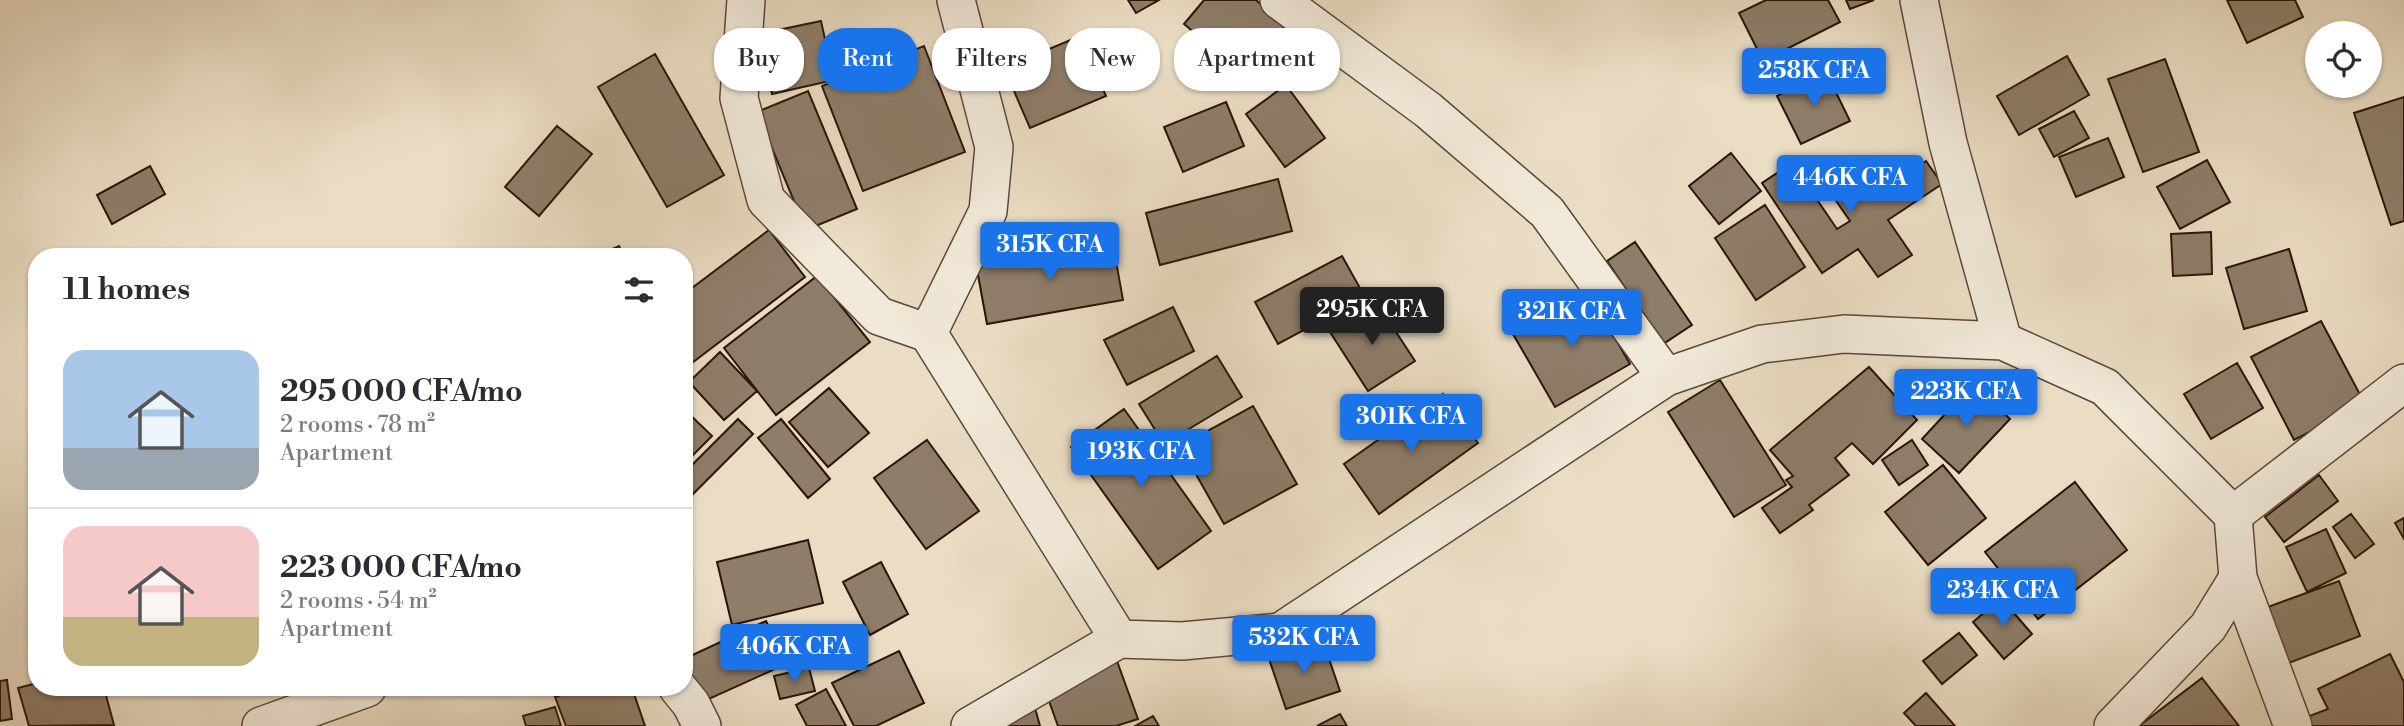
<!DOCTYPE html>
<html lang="en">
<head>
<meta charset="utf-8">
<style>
  body { margin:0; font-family:"Libre Bodoni",serif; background:#f7f7f7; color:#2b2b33; height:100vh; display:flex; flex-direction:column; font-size:26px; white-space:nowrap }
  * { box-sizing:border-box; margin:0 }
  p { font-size:23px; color:#7c7c81 }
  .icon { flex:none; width:38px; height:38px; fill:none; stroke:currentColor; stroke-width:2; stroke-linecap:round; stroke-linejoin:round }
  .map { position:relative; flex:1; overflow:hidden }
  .drawer { position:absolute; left:28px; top:248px; width:665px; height:448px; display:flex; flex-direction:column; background:#fff; border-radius:28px; box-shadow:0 2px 5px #0004 }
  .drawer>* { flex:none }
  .top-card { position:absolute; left:714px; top:28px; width:665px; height:63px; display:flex; gap:14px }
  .tools { position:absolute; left:2305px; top:21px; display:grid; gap:14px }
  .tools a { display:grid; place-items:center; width:77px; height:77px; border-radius:50%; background:#fff; box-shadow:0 2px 5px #0004; font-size:35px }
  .price { position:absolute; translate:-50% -60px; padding:0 16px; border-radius:7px; background:#1a73e8; color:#fff; font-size:23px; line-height:46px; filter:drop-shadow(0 2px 4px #0008) }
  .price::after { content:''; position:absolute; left:50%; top:42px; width:21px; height:16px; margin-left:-10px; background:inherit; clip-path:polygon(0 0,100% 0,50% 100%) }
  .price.current { background:#222; color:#fff }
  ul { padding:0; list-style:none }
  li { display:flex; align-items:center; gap:21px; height:175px; padding:0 35px }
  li+li { border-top:2px solid #e1e1e2 }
  li span { display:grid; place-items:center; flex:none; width:196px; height:140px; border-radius:21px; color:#555 }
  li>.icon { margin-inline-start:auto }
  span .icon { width:84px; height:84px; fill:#fffc; stroke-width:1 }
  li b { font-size:30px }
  h2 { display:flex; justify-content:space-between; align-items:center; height:84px; padding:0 35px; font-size:30px }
  .tag { padding:0 24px; border-radius:28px; background:#fff; box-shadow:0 2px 5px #0004; font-size:24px; line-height:63px }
  .tag.current { background:#1a73e8; color:#fff }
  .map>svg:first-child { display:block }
  .building { fill:#8e7d69; stroke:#2b1606; stroke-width:2 }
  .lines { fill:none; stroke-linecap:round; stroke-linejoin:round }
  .minor-casing { stroke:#5b4836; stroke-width:40 }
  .minor { stroke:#f1e9d9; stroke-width:37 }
</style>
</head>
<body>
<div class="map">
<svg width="2404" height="726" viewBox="0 0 2404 726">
  <rect width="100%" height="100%" fill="#eaddc4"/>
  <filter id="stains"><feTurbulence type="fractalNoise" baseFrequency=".00286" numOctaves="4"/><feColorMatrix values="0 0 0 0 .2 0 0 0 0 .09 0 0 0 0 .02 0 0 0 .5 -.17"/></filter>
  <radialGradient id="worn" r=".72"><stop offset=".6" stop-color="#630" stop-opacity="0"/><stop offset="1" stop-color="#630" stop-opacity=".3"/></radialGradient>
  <path class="building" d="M1128,0H1159L1136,13Z
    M1204,0H1256L1293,32L1251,81L1184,24Z
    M1766,0H1828L1840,22L1763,61L1739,13Z
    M1846,0H1874L1850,9Z
    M2227,0H2295L2303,17L2247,43Z
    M821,21L834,80L772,94L759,34Z
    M1080,36L1106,96L1030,128L1004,68Z
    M924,46L965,152L863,191L822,86Z
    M655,54L724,175L667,207L598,87Z
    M2067,56L2089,95L2019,135L1997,96Z
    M2165,59L2199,152L2143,172L2108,79Z
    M1826,72L1850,121L1801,144L1777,96Z
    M1286,85L1325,138L1285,167L1246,114Z
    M808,91L857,209L806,230L757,112Z
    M2404,97V221L2391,225L2354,113Z
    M1226,102L1244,146L1183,172L1164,127Z
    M2074,111L2089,138L2054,157L2039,129Z
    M557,126L592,154L539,216L505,187Z
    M2108,138L2124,177L2076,197L2059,157Z
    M1731,153L1761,191L1719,224L1689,186Z
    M2207,160L2230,202L2180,229L2157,187Z
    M1926,161L1942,184L1888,220L1912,255L1878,277L1858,249L1822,273L1762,183L1792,163L1837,229L1850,221L1821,179L1849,162L1872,196Z
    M150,166L165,194L112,224L97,195Z
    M1278,179L1292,231L1160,265L1146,213Z
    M1765,205L1805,267L1756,300L1715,238Z
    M769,230L805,277L684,369V294Z
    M2211,232L2212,274L2173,276L2171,234Z
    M1112,239L1123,300L987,324L976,264Z
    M1635,242L1692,325L1663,344L1607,261Z
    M619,246L624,257H594Z
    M2289,249L2307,311L2244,329L2226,268Z
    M1342,256L1365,297L1278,344L1255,302Z
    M817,276L870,342L776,415L724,348Z
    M1588,291L1630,364L1555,407L1513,334Z
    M1377,303L1415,361L1368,391L1330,332Z
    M1173,307L1194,351L1127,385L1104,340Z
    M2321,321L2365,404L2294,440L2251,357Z
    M720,352L757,391L724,420L689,382Z
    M1217,356L1242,397L1164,444L1139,404Z
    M2237,363L2263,408L2211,439L2184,394Z
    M1869,367L1917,420L1873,464L1852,443L1835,458L1849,475L1809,505L1813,510L1780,533L1762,508L1792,487L1786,480L1793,476L1770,450Z
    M1720,380L1786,485L1734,517L1668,412Z
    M1973,384L2010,419L1959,473L1922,439Z
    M829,388L869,433L828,467L789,422Z
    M1443,394L1478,443L1379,514L1344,464Z
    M1253,406L1297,484L1224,524L1180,446Z
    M684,409L712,436L684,464Z
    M1124,409L1211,531L1158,569L1071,447Z
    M738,419L753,434L684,503V473Z
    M781,419L830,479L808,498L758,438Z
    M927,440L979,511L926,549L874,478Z
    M1912,440L1928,465L1899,485L1882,460Z
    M1943,465L1986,518L1928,565L1885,512Z
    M2319,475L2338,501L2284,542L2265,517Z
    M2075,482L2127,550L2038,619L1985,552Z
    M2351,514L2374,544L2355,558L2333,527Z
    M2404,518V539L2395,523Z
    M2326,529L2346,573L2307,592L2286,547Z
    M808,540L823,603L732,625L717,562Z
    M881,562L908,614L870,635L843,582Z
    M2339,581L2360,636L2286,664L2265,608Z
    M2001,598L2032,634L2004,659L1973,622Z
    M766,621L786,664L700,703L684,668V659Z
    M1959,633L1977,655L1942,684L1923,661Z
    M1323,641L1340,691L1286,709L1269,659Z
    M899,651L924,703L876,726H854L832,683Z
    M2390,654L2404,682V726H2311L2307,717L2328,709L2318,689Z
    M1117,661L1138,719L1116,726H1058L1044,687Z
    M809,668L815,691L780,699L774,676Z
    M2202,678L2239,726H2139Z
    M7,680L12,719L0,721V681Z
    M37,683V688H104L114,725L29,726L18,688Z
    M583,688H632L645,726H566L555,697Z
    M826,689L846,726H807L796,705Z
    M1926,693L1955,726H1916L1904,713Z
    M555,707L561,726H526L523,716Z
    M1035,708L1040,726H982Z
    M1340,714L1347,726H1317Z
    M1153,716L1159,726H1135Z"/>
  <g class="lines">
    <g class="minor-casing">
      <path id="minor" d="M746,0L739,98L766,200L879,316L928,333
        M956,0L994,147L988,211L928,333L1119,639
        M1279,0L1428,110L1547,212L1666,377
        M1919,0L1948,143L2003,341
        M2233,515L2404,383
        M678,688L691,704L702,726
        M261,726L367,688
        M970,726L1119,639L1182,641L1280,632L1666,377L1762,344L1844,334L2003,341L2105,387L2233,515L2238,578L2293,726
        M2113,726L2208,627L2238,578"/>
    </g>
    <use href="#minor" class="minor"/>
  </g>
  <rect width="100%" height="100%" filter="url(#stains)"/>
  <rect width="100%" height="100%" fill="url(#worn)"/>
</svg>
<div class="tools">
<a><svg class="icon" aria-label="locate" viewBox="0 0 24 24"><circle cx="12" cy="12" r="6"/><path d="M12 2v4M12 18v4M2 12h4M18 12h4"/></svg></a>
</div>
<b class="price" style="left:1814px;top:108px">258K CFA</b>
<b class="price" style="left:1850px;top:215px">446K CFA</b>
<b class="price" style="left:1050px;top:282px">315K CFA</b>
<b class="price current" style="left:1372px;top:347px">295K CFA</b>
<b class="price" style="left:1572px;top:349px">321K CFA</b>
<b class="price" style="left:1966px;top:429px">223K CFA</b>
<b class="price" style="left:1411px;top:454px">301K CFA</b>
<b class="price" style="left:1141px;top:489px">193K CFA</b>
<b class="price" style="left:2003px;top:628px">234K CFA</b>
<b class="price" style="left:1304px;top:675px">532K CFA</b>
<b class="price" style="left:794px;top:684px">406K CFA</b>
<div class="top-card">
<a class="tag">Buy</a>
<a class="tag current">Rent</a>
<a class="tag">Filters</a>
<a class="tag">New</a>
<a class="tag">Apartment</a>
</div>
<section class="drawer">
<h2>11 homes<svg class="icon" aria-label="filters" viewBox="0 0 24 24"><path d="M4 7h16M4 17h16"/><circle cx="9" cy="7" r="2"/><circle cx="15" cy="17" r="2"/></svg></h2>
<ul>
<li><span style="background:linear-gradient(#a9c7e8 70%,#9aa5b1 0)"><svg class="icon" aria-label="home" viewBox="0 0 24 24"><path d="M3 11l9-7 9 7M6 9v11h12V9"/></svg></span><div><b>295 000 CFA/mo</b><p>2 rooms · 78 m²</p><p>Apartment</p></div></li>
<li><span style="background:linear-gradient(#f6c9c9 65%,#c2b280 0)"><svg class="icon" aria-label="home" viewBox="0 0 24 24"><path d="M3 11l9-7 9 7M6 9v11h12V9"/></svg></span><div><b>223 000 CFA/mo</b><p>2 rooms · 54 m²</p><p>Apartment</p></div></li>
</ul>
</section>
</div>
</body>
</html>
